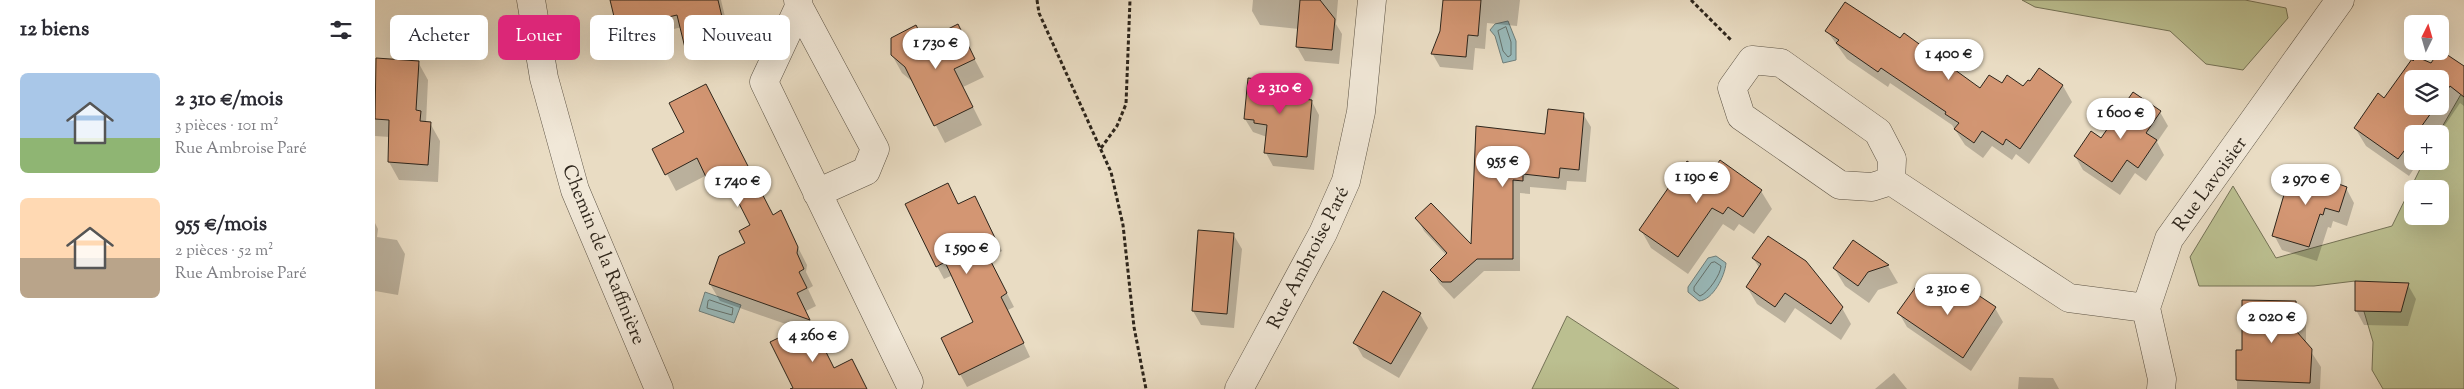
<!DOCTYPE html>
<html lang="fr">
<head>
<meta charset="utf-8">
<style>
  body { margin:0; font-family:"Sorts Mill Goudy",serif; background:#f2f2f3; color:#2b2b33; height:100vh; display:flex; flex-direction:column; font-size:19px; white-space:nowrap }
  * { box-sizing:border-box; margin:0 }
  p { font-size:16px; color:#7c7c81 }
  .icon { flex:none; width:28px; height:28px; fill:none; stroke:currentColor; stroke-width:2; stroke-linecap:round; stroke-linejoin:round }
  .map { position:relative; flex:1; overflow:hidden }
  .panel { display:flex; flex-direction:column; background:#fff; width:375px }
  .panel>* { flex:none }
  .hud { position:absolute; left:15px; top:15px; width:475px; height:45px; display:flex; gap:10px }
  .needle { width:32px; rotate:5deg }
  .buttons { position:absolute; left:2029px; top:15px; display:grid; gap:10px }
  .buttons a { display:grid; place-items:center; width:45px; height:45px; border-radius:8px; background:#fff; box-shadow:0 5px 20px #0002; font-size:25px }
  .price { position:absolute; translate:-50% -42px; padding:0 11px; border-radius:18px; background:#fff; color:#222; font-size:16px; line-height:32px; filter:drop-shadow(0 1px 2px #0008) }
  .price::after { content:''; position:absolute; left:50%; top:30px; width:15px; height:11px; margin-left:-8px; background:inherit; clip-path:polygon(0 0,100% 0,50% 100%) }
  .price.active { background:#db2777; color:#fff }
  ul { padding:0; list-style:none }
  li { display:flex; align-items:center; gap:15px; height:125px; padding:0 20px }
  li span { display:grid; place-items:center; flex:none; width:140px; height:100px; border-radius:8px; color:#555 }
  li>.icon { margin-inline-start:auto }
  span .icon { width:60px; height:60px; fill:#fffc; stroke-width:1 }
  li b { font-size:21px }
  h2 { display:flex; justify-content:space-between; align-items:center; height:60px; padding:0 20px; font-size:21px }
  .chip { padding:0 18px; border-radius:8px; background:#fff; box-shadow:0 5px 20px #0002; font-size:18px; line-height:45px }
  .chip.active { background:#db2777; color:#fff }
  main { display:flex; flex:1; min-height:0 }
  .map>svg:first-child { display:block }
  .green { fill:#bbbf90; stroke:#747256; fill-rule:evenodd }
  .water { fill:#99babb; stroke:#6e7e7b }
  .shadow { fill:#0003; fill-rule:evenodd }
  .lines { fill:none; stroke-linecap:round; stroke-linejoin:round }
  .shore { stroke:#63706b; stroke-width:1 }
  .building { fill:#d39673; stroke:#2d251b }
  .minor-casing { stroke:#5c5345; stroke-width:29 }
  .path { stroke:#2d251b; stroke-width:3; stroke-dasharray:4 2.5; stroke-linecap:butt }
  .minor { stroke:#f1e8d8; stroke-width:28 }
  .labels { text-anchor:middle; stroke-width:4; stroke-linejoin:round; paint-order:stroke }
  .street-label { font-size:19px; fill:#2d251b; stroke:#f1e8d8 }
</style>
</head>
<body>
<main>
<section class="panel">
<h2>12 biens<svg class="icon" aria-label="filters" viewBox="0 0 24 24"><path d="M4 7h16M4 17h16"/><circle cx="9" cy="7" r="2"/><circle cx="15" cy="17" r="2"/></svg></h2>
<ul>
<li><span style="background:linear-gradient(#a9c7e8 65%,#8fb573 0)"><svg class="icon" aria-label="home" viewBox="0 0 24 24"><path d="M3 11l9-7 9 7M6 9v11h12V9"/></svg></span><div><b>2 310 €/mois</b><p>3 pièces · 101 m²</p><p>Rue Ambroise Paré</p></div></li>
<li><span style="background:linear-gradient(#ffd9b3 60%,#b9a48a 0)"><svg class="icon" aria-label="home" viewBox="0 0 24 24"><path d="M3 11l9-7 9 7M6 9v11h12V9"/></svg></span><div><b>955 €/mois</b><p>2 pièces · 52 m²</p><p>Rue Ambroise Paré</p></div></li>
</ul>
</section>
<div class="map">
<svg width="2089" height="389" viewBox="0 0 2089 389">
  <rect width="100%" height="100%" fill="#e9dcc3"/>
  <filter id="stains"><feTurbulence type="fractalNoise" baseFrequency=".004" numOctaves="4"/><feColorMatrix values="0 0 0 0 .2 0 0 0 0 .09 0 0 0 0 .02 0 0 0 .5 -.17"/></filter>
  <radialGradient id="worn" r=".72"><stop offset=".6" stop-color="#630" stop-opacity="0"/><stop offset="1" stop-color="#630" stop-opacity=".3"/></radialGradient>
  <path class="green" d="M1647,0H1870L1911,8L1913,18L1868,70L1831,64L1795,31L1660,7Z
    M2089,89V389H2008L1997,370L1998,342L1980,281L1939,286H1824L1815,257L1858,186L1901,258L2017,226L2049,161H2065L2063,134ZM2038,189H2065V216H2038Z
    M1192,316L1304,389H1157Z"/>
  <path class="water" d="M1133,21L1141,41V60L1128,63L1120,36L1115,30L1120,24Z
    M1341,256L1351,263C1350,276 1338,300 1324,301L1313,292V287L1333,258Z
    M330,292L366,305L359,323L324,311Z"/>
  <path class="shadow" d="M236,0H346L358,50L319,60L312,48L307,27L250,41L243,29Z
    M878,0H963L961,24L967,34L964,64L930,61L922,47L924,29L885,25L877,11Z
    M1069,0H1145L1142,26L1112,23L1110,49L1100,48L1098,70L1065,67L1057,53L1066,31Z
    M582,26L609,77L588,87L607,125L570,143L539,83L527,73L517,55Z
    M1452,31L1605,90L1627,85L1649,88L1656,83L1665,70L1688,86L1697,102L1654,164L1641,154L1637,160L1617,146L1608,158L1590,145L1577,125L1515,83L1513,87L1472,59Z
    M43,62L53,80L51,123H55L65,141L63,182L24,180L14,162L15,137L0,136V84Z
    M2056,65L2089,68V106L2085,103L2064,134H2038V161H2044L2034,176L1991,146L1980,128L2010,99ZM2038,79H2065V106H2038Z
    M928,85L944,115L939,170L898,166L891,153L892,137L878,132L870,119Z
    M1759,94L1785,112L1793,126L1782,142L1789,155L1771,181L1760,173L1745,195L1708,170L1700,156L1727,140Z
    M1208,114L1216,127L1211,182L1192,181L1191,190L1155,187V194L1145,193V271H1109L1079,299L1064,283L1057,270L1072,256L1049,231L1042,218L1097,247L1102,128L1172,135Z
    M311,133L398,216L405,212L432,265L431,272L438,286L433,289L441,306L431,311L459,369L491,389H420L425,329L345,301L335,284L371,244L377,226L356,185L342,193L332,175L301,191L292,174Z
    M1971,188L1979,203L1972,226L1958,221L1956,228L1953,227L1942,261L1907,250L1899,235Z
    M1386,191L1397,209L1379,234L1364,224L1359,231L1348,224L1313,274L1276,248L1266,230Z
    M583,205L607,211L627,251L614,258L639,307L633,310L655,357L592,387L585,374L599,323L578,275L569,279L562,266Z
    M0,223L3,229L2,237L22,240L30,254L23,295L0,291Z
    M858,234L867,249L859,328L826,325L818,311Z
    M1478,241L1513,266L1523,283L1503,290L1494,303L1470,286L1459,268Z
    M1378,258L1467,308L1476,324L1466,340L1420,308L1410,323L1382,304L1372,287L1385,269Z
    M2033,285L2041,299L2033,326L1989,325L1981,310Z
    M1575,303L1620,308L1628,322L1596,371L1532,327L1524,313Z
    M1921,303L1931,320V344L1946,367L1945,389H1862V351H1869Z
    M1045,314L1053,328L1024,378L988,357L980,343Z
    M1519,373L1532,389H1500Z
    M1644,377L1678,378L1684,389H1643Z"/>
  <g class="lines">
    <path class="shore" d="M1131,27L1136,42V55L1133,57L1128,51L1123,31Z
      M1340,262L1346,266C1346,274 1333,293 1325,296L1319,291V287L1336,263Z
      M335,300L358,308L357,315L332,308L333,301Z"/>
  </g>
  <path class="building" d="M235,0H343L352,38L310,48L302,15L242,29Z
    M925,0H945L960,19L957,50L921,47Z
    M1068,0H1106L1103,36L1093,35L1091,57L1056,54L1065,31Z
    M1470,2L1525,38L1529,33L1605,88L1614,75L1627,83L1632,75L1648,86L1653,80L1655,81L1664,68L1688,85L1645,149L1631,139L1628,145L1607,131L1599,143L1579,129L1584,123L1570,114L1571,112L1506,68L1503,72L1461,43L1464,40L1450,31Z
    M583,24L600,59L579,69L598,107L559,126L530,67L516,55V38L541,25L549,41Z
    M2065,50L2089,66V97L2075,86L2065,101V79H2038V106H2061L2041,134H2038V139L2023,159L1979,128L2003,93L2009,98L2037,59L2038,61L2042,57L2056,63Z
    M1,58L44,61L41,110L46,111L45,121L56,122L53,165L13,162L14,120L0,119Z
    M873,78L929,84L927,99L937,100L932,157L889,153L892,125L879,123V120L869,119Z
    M331,84L398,215L406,210L423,247L422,253L429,269L424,272L432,288L422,293L435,320L334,284L344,256L370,243L364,231L375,225L346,168L331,177L322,158L290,175L277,149L309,132L294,103Z
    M1758,92L1786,111L1771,133L1782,140L1763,168L1752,160L1737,182L1699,156L1716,131L1726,138Z
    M1173,109L1209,113L1204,170L1185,168L1184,178L1148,174V181L1138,180V259H1102L1076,282H1067L1055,270L1072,253L1040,218L1056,203L1096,244L1101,126L1170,134Z
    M1345,160L1387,190L1368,217L1353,207L1348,214L1337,208L1303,257L1264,230L1312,161L1334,176Z
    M1917,167L1972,187L1964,212L1950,208L1948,215L1945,214L1934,247L1897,236Z
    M573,183L583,204L600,196L620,238L607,244L632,293L626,297L649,343L584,375L566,338L598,322L570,262L561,267L530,204Z
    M823,230L859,233L852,314L817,311Z
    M1393,236L1431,261L1468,307L1456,324L1410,293L1400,307L1371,287L1386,264L1377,258Z
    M1478,240L1514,265L1493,272L1483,286L1458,268Z
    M1545,281L1575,301L1584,288L1588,291L1591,287L1621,307L1588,358L1522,313Z
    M1980,281L2034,283L2026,312L1980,311Z
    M1008,291L1046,313L1016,364L978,343Z
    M1867,300L1921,301L1922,332L1937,349L1935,383L1861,380V350H1867Z
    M436,322L459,368L477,359L492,389H415L418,388L395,342Z"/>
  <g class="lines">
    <g class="minor-casing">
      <path id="minor" d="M156,0L169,78L200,190L284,389
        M423,0L424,7L500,149L491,171L442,193
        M424,7L389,82L534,382
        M1516,181L1497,187L1465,185L1366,116L1357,88L1377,60L1406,63L1503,132L1517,159L1516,181L1694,298L1771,308
        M864,389L948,233L971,181L986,112L997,0
        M1786,389L1787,379L1771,308L1794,239L1965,0"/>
    </g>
    <path class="path" d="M662,0L664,13L736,172L748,225L759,327L771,389
      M1316,0L1356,40
      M726,148L742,126L751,104L755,0"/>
    <use href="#minor" class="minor"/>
  </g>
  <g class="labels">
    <g class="street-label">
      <text transform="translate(1834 183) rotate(-54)" y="7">Rue Lavoisier</text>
      <text transform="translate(230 254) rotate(68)" y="7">Chemin de la Raffinière</text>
      <text transform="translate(932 257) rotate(-63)" y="7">Rue Ambroise Paré</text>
    </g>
  </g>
  <rect width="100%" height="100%" filter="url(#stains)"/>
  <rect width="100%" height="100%" fill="url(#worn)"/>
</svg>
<div class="buttons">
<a><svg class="needle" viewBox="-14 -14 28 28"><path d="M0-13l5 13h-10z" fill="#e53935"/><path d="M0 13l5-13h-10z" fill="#7c7c81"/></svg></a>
<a><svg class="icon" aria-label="layers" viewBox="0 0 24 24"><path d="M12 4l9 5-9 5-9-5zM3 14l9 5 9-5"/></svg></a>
<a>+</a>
<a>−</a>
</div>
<b class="price" style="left:561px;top:70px">1 730 €</b>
<b class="price" style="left:1574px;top:81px">1 400 €</b>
<b class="price active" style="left:905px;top:115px">2 310 €</b>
<b class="price" style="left:1746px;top:140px">1 600 €</b>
<b class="price" style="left:1128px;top:188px">955 €</b>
<b class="price" style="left:1322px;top:204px">1 190 €</b>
<b class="price" style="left:1931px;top:206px">2 970 €</b>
<b class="price" style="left:363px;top:208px">1 740 €</b>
<b class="price" style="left:592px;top:275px">1 590 €</b>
<b class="price" style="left:1573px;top:316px">2 310 €</b>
<b class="price" style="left:1897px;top:344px">2 020 €</b>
<b class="price" style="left:438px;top:363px">4 260 €</b>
<div class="hud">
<a class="chip">Acheter</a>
<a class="chip active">Louer</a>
<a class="chip">Filtres</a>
<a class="chip">Nouveau</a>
</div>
</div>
</main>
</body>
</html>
